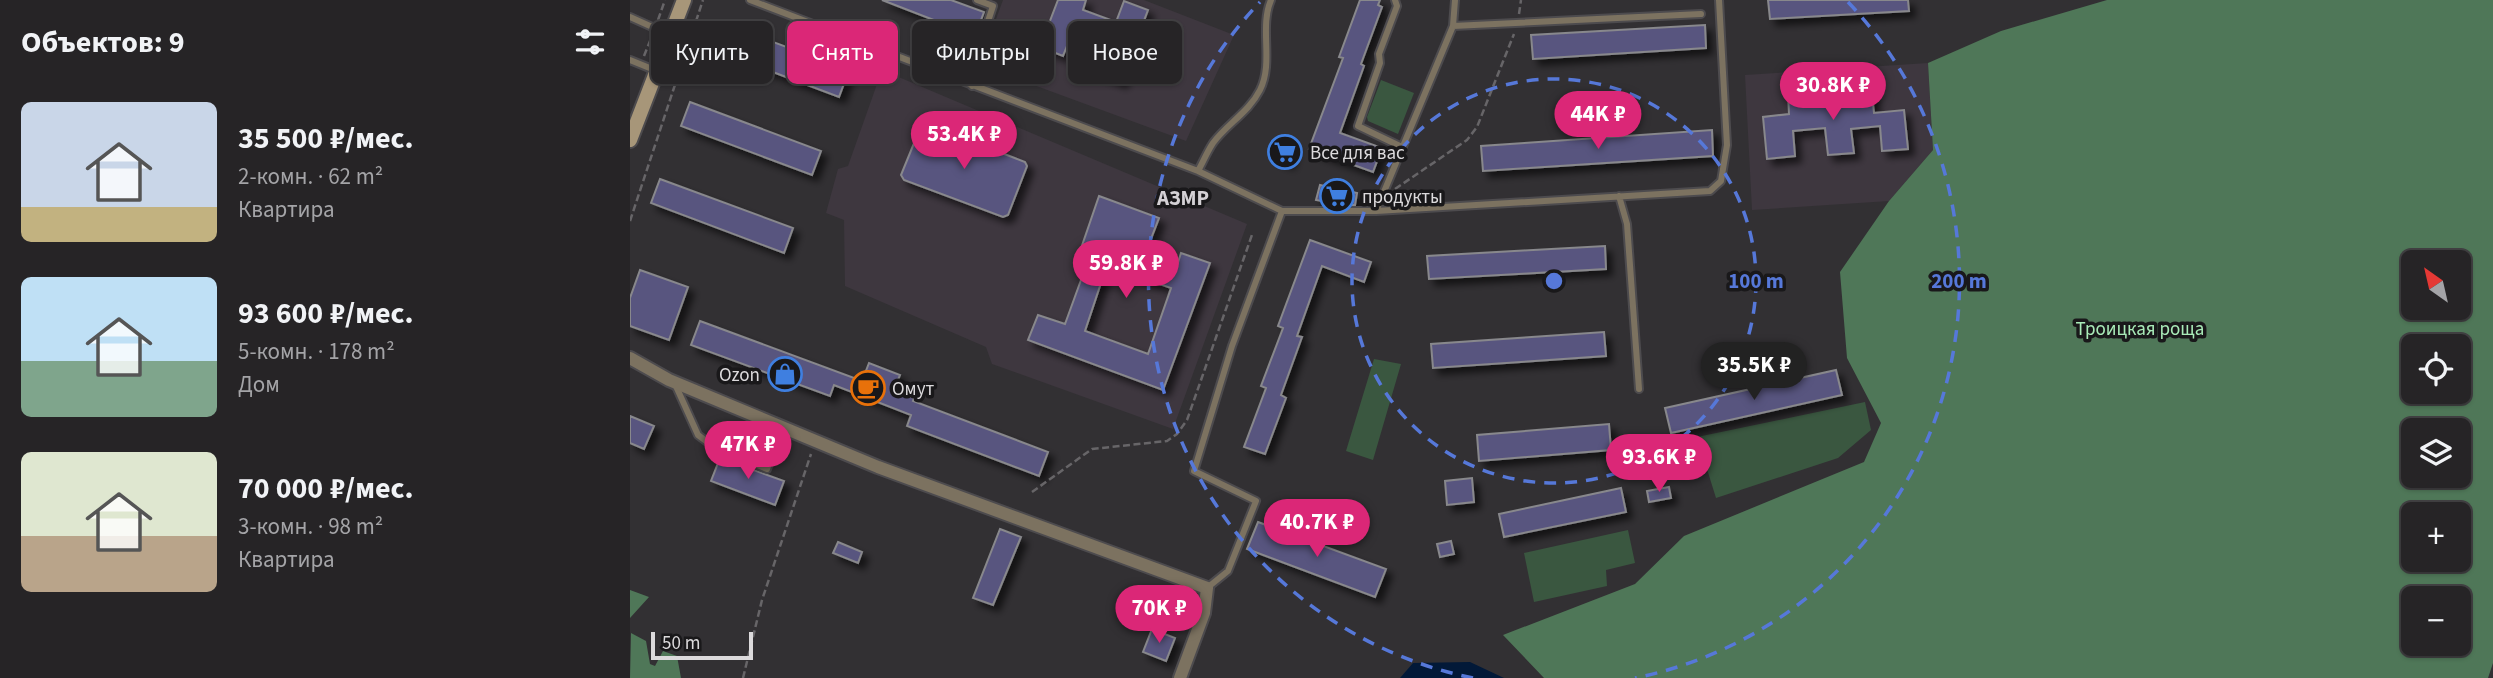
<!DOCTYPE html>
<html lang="ru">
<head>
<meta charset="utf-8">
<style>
  body { margin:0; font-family:"Source Sans 3",sans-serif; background:#2e2c2e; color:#f1f3f6; height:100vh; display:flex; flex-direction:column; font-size:26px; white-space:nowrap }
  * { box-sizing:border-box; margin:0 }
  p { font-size:23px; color:#a4a4a7 }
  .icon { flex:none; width:38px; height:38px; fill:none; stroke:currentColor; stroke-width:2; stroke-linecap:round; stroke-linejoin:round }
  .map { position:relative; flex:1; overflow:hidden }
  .side { display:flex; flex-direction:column; background:#262426; width:630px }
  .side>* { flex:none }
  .banner { position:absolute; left:21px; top:21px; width:665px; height:63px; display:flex; gap:14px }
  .needle { width:46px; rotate:326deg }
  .buttons { position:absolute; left:1771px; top:250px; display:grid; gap:14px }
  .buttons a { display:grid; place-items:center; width:70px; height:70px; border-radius:10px; background:#262426; box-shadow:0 2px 5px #0004,0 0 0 2px #424143; font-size:35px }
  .scale { position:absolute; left:21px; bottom:18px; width:102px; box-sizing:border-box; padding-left:7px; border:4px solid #dcdadc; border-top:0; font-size:19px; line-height:24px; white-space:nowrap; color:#dcdadc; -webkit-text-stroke:5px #19181a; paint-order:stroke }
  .price { position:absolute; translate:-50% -60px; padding:0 16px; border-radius:24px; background:#db2777; color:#fff; font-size:23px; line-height:46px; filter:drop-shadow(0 2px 4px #0008) }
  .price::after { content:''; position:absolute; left:50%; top:42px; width:21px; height:16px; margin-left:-10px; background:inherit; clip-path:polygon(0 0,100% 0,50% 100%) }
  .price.active { background:#222; color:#fff }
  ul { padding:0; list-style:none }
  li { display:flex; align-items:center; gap:21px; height:175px; padding:0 21px }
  li span { display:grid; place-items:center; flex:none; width:196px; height:140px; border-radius:10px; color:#555 }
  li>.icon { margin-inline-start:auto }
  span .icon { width:84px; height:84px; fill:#fffc; stroke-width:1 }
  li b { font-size:30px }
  h2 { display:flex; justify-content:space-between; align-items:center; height:84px; padding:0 21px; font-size:30px }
  .chip { padding:0 24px; border-radius:10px; background:#262426; box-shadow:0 2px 5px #0004,0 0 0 2px #424143; font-size:24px; line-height:63px }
  .chip.active { background:#db2777; color:#fff }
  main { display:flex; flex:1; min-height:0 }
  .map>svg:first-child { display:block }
  .built { fill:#3e373f }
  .green { fill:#3a5740 }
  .forest { fill:#4f7758; fill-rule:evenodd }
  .water { fill:#021938 }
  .building { fill:#59557f; stroke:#88888c; stroke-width:2; fill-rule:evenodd; filter:url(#shadow) }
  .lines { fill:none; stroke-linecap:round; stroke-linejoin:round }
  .lane-casing { stroke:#4d4b4e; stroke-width:10 }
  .street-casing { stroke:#4d4b4e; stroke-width:16 }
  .secondary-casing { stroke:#4d4b4e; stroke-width:18 }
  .path { stroke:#676568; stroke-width:2.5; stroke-dasharray:7 3.5; stroke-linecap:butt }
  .lane { stroke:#7c7260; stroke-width:6 }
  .street { stroke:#7c7260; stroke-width:12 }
  .secondary { stroke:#a79679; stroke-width:14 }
  .ring { fill:none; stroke:#5678d9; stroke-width:3.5; stroke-dasharray:12 9 }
  .labels { text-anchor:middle; stroke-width:7; stroke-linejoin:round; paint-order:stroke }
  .poi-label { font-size:19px; fill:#dcdadc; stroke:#19181a; text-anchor:start }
  .park-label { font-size:19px; fill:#a9ebb8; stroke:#19181a }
  .neighbourhood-label { font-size:21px; font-weight:bold; fill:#d4d1d5; stroke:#19181a }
  .centre { fill:#5678d9; stroke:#19181a; stroke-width:3.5 }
  .ring-label { font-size:21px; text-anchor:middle; font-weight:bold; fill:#5678d9; stroke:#19181a; stroke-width:7; stroke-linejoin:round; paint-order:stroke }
</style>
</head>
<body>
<main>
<section class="side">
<h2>Объектов: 9<svg class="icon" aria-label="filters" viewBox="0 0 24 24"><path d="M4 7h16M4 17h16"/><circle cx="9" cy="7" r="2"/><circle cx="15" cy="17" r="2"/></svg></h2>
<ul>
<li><span style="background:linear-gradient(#c9d6e8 75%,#c2b280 0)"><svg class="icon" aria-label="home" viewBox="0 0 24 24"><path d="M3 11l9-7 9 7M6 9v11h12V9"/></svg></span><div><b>35 500 ₽/мес.</b><p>2-комн. · 62 m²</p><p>Квартира</p></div></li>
<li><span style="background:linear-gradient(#bfe0f5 60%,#7fa58c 0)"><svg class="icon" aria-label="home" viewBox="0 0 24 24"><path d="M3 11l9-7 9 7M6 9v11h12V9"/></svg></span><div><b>93 600 ₽/мес.</b><p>5-комн. · 178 m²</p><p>Дом</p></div></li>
<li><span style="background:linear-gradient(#dfe7d0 60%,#b9a48a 0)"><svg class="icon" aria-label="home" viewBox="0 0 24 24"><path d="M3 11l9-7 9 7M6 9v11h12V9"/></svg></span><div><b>70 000 ₽/мес.</b><p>3-комн. · 98 m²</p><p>Квартира</p></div></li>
</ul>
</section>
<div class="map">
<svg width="1863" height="678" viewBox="0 0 1863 678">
  <defs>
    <filter id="shadow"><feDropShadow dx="6" dy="6" stdDeviation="3.5" flood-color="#0009"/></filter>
  </defs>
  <rect width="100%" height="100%" fill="#323033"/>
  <path class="built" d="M373,0H514L604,35L556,141L349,65Z
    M1298,63L1303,150L1259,201L1122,210L1115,75Z
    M252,70L617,224L543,429L362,364L356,347L215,286L214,220L196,213L208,169L218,166Z"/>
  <path class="green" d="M751,80L784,93L768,134L738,121L737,117Z
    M744,359L771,364L743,460L716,451Z
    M1235,402L1241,430L1208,458L1086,498L1067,437Z
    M998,530L1005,563L976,570L977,586L904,602L894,553Z"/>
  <path class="forest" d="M1477,0H1863V663L1858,678H914L873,635L1005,584L1054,536L1234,462L1251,423L1217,358L1210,272L1259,201L1303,150L1298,63L1371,31ZM1783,262H1829V308H1783ZM1783,346H1829V392H1783ZM1783,430H1829V476H1783ZM1783,514H1829V560H1783ZM1783,598H1829V644H1783Z
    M0,590L19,597L0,618Z
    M1,633L16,641L20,664L25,666L33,651L47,656L51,678H0Z"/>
  <path class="water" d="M840,662L874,678H770L783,663Z"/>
  <path class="building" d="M252,0H321L354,12L345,36Z
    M428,0H456L453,10L486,22L494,1L518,10L491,82L462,70L476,36L446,24L433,56L410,47Z
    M730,0H750L748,5L752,7L731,64L734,66L710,133L752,148L743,172L679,149L713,58L709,57Z
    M1138,0H1278L1279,11L1140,19Z
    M89,22L219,70L209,97L79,48Z
    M1075,25L1076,48L903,59L901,35Z
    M1241,86L1244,113L1274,110L1278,149L1252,151L1250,126L1221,129L1224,153L1198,155L1195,128L1163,131L1165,156L1137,159L1133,117L1159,114L1158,94Z
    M60,102L191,151L182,175L51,126Z
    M297,124L395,162L397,166L378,215L373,217L274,180L271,175L291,126Z
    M1082,130L1083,156L853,171L851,146Z
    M652,141L664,145L658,163L645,158Z
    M30,179L163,228L154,253L21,203Z
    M690,185L727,193L725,205H713L686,200Z
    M469,196L529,218L514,257L546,269L551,253L580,263L533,390L398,340L408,315L435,324L455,269L445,266ZM477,265L541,288L518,354L455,331Z
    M680,240L741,262L734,282L692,266L667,336L672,337L651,395L656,398L635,454L614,447L636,388L631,386L653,328L648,326Z
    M975,246L976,269L799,279L797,256Z
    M10,270L58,287L39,340L0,326V298Z
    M70,321L232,381L239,363L270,375L264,390L284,398L283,401L418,452L409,476L277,426L281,415L204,385L200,396L61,345Z
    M974,332L976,356L803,368L801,344Z
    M1206,370L1212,395L1041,433L1035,408Z
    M0,416L24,426L14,449L0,443Z
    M979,424L981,450L849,461L847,435Z
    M90,458L154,481L145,505L81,481Z
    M842,478L844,502L817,505L815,481Z
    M1039,487L1041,498L1019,502L1017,491Z
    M991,488L996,512L874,537L869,514Z
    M628,522L756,569L745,597L617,549Z
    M370,529L391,537L363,605L343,598Z
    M821,541L824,554L810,557L807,544Z
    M208,542L232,552L228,563L203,553Z
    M522,629L545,638L536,661L513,652Z"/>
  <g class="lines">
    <g class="lane-casing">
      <path id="lane" d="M120,0L568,171L652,211
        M765,0L767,6L749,54L750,63L728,126L772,147
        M0,17L40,35
        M823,26L1071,14
        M0,60L27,71
        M342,86L347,55L363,6L347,0
        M568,171C573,162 577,152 583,143C597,124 619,112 630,90C644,62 629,28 641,0
        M989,196L997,224L1009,389
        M746,211L823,26L825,0
        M45,384L68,435L84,447L137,469L153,427
        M577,588L598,571L626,501L564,471L602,346L652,211H746L1080,191L1091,181L1097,145L1089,0"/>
    </g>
    <g class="street-casing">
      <path id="street" d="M0,358L39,380L248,467L577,588L574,613L550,678"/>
    </g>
    <g class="secondary-casing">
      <path id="secondary" d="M0,140L54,0"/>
    </g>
    <path class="path" d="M889,14L891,0
      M28,20L35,0
      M14,56L22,36
      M765,189L837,140L847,127L884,34
      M0,221L73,0
      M402,492L462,449L537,441L547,434L557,420L623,232
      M113,678L132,600L181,454"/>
    <use href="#lane" class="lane"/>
    <use href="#street" class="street"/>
    <use href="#secondary" class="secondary"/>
  </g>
  <g class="ring">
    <circle cx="924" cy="281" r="202"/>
    <path d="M843 678A405 405 0 0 1 630 2M1218 2A405 405 0 0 1 1005 678"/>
  </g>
  <defs>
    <g id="supermarket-ring" transform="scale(1.75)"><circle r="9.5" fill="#19181a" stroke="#3f7fe0" stroke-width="1.5"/><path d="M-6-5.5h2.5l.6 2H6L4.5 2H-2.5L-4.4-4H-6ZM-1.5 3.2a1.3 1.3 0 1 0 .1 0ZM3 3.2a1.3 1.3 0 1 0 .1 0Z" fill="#3f7fe0"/></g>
    <g id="shop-ring" transform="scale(1.75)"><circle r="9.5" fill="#19181a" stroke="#3f7fe0" stroke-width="1.5"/><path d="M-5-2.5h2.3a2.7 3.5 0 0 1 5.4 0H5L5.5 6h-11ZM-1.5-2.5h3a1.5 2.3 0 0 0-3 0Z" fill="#3f7fe0"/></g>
    <g id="cafe-ring" transform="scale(1.75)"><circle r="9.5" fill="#19181a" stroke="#e8710a" stroke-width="1.5"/><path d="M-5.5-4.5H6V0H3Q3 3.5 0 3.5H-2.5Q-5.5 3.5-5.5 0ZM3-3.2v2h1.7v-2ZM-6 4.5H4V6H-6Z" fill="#e8710a"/></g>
  </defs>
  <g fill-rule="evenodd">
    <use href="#supermarket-ring" x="655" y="152"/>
    <use href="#supermarket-ring" x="707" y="196"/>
    <use href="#shop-ring" x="155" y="374"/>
    <use href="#cafe-ring" x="238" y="388"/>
  </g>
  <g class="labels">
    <g class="poi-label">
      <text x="680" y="159">Все для вас</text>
      <text x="732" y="203">продукты</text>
      <text x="130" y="381" text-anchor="end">Ozon</text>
      <text x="262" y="395">Омут</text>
    </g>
    <g class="park-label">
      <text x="1510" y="335">Троицкая роща</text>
    </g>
    <g class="neighbourhood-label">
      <text x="553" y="205">АЗМР</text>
    </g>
  </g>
  <circle cx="924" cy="281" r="10" class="centre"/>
  <g class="ring-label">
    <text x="1126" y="288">100 m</text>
    <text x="1329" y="288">200 m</text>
  </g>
</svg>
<div class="buttons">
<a><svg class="needle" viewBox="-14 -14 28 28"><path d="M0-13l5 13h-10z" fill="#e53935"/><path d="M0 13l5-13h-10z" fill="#a4a4a7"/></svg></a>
<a><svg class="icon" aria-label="locate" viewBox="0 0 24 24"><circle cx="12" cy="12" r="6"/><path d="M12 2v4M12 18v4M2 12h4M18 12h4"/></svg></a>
<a><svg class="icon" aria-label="layers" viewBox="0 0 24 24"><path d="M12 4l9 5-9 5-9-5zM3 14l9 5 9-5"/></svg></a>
<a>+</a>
<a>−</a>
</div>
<div class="scale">50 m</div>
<b class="price" style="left:1203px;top:122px">30.8K ₽</b>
<b class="price" style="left:968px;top:151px">44K ₽</b>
<b class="price" style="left:334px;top:171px">53.4K ₽</b>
<b class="price" style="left:496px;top:300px">59.8K ₽</b>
<b class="price active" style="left:1124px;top:402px">35.5K ₽</b>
<b class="price" style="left:118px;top:481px">47K ₽</b>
<b class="price" style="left:1029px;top:494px">93.6K ₽</b>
<b class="price" style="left:687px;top:559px">40.7K ₽</b>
<b class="price" style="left:529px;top:645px">70K ₽</b>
<div class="banner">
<a class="chip">Купить</a>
<a class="chip active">Снять</a>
<a class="chip">Фильтры</a>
<a class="chip">Новое</a>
</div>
</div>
</main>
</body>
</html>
